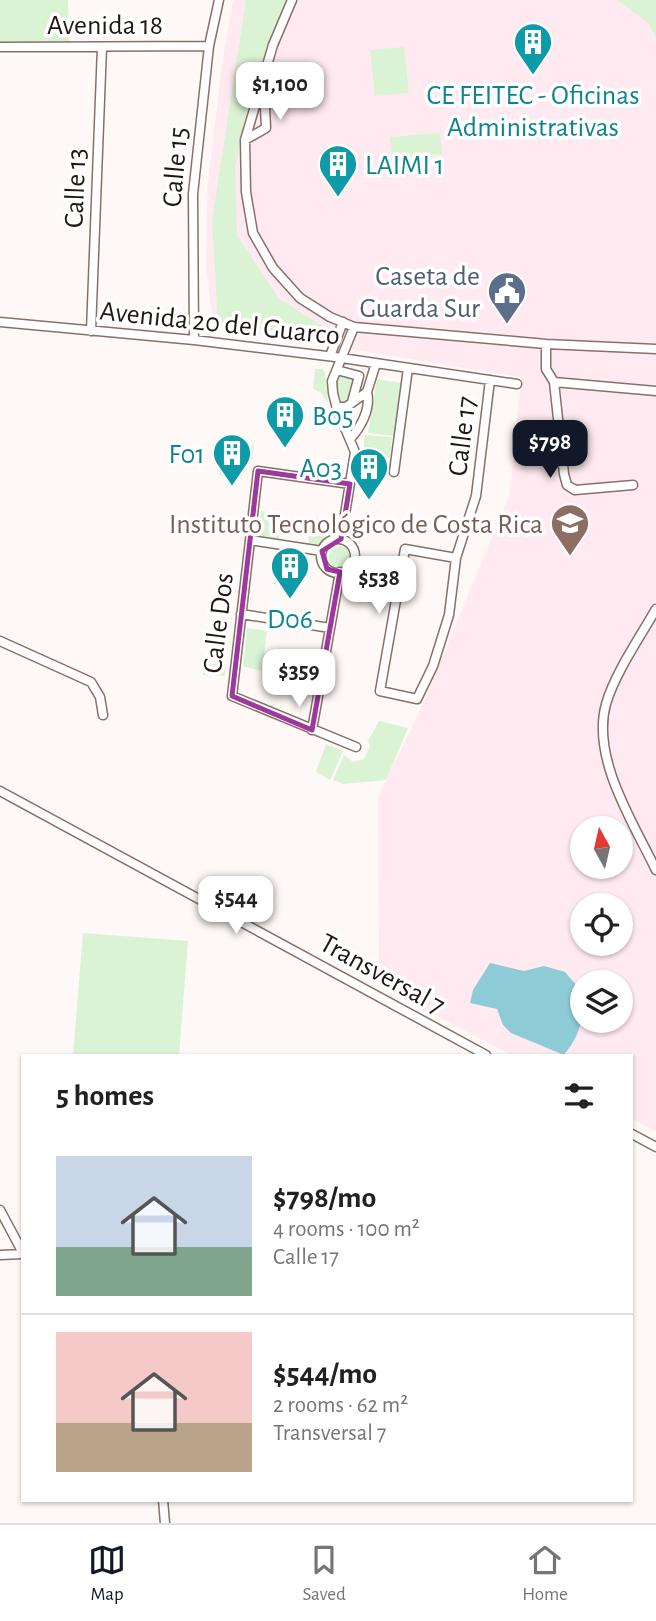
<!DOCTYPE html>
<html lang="en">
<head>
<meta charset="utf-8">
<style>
  body { margin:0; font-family:"Alegreya Sans",sans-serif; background:#f6f6f6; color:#202124; height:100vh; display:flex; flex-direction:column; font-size:26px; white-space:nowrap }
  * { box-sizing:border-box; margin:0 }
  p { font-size:23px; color:#757577 }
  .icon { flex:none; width:38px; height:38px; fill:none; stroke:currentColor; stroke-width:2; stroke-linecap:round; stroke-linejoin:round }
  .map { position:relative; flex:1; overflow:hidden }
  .sheet { position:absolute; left:21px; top:1054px; width:612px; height:448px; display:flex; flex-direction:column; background:#fff; border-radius:0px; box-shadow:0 2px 5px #0004 }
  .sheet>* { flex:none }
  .needle { width:46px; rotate:352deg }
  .buttons { position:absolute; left:570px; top:816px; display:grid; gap:14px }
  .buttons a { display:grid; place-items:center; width:63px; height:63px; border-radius:50%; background:#fff; box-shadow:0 2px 5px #0004; font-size:35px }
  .price { position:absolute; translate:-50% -60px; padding:0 16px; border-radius:14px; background:#fff; color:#222; font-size:23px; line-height:46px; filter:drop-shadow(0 2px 4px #0008) }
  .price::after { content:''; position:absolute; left:50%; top:42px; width:21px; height:16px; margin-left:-10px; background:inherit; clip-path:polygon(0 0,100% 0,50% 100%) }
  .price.active { background:#111827; color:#fff }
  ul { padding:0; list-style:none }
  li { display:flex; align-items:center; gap:21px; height:175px; padding:0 35px }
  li+li { border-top:2px solid #e0e0e0 }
  li span { display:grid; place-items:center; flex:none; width:196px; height:140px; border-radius:0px; color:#555 }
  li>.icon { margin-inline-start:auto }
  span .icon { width:84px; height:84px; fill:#fffc; stroke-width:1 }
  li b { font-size:30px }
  h2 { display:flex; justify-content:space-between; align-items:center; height:84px; padding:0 35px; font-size:30px }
  .dock { display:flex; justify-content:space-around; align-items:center; height:98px; border-top:2px solid #e0e0e0; background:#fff; font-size:19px; color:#757577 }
  .dock a { display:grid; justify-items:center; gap:4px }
  .dock .active { color:#111827 }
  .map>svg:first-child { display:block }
  .education { fill:#feeaf0; fill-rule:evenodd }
  .green { fill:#daf3d5 }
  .water { fill:#8dccd7 }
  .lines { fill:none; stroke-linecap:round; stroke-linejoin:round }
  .minor-casing { stroke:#897067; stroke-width:11 }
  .minor { stroke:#fff; stroke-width:8 }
  .marked { fill:none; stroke:#9e389d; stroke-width:5; stroke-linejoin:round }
  .labels { text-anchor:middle; stroke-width:7; stroke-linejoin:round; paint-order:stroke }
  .street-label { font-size:28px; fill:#201713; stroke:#fff }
  .culture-label { font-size:28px; fill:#0d838f; stroke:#fff }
  .service-label { font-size:28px; fill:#4e5e75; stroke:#fff; text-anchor:end }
  .education-label { font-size:28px; fill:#785e54; stroke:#fff; text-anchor:end }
</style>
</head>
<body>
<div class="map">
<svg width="656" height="1523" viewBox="0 0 656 1523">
  <rect width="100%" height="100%" fill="#fef8f6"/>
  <path class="education" d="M233,0H656V1131L632,1119V1055H511L379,986L378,797L420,711L510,494L521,377L214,327L206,269L207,191L222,65ZM583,828H621V866H583ZM583,905H621V943H583ZM583,982H621V1020H583Z"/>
  <path class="green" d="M0,0H68L69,47H0Z
    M246,0H288L250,92L235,168L237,235L279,299L333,332L341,342L218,323L212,221Z
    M618,0H656V38L649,24Z
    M404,47L409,93L375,96L370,50Z
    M440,133L442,154L392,158L390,137Z
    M315,369H322L325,372L328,403L320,392L313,389Z
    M340,373L356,378L354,388L347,403H342L335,383Z
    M377,379L401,383L396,436L368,433Z
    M364,435L392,437L390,458L364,453Z
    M222,442L254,445L253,459L239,458L237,476L219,475Z
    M261,511L280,514L279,540L258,538Z
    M311,517L335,521L338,539L321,546L308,544Z
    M329 557a11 11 0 1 1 22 0a11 11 0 1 1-22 0Z
    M276,557L288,558L286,586L274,584Z
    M247,628L267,631L264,654L278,655L279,652H291L289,669L263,664L262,671L243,666Z
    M204,664H226L225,676L203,675Z
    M379,721L408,728L386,780L343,784L333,780L344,755L353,762L364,759L370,746L368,741Z
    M326,744L343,751L330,780L316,772Z
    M83,933L188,941L179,1055H73Z"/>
  <path class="water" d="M490,963L524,971L544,966L565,972L583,993C583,1019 581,1034 564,1055L511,1033L503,1025L497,1009L470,1003L473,990Z"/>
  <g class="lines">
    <g class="minor-casing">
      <path id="minor" d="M292,0L273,45L245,140L246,192L253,233L273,268L300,298L330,317L354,327L546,344L656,349
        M0,47L209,46
        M245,140L266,128L264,85
        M0,322L194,340L335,357L517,384
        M91,331L102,47
        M194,340L193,194L209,46L219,0
        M546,344V369L554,382L656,391
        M330,356L343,322
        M337,370L359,376L352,402
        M554,382L564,474L567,485L575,490L633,485
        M367,392L376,363
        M337,407H346L367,392C371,409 361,427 350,439
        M394,472L408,368
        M350,484L258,471L232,696L356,747
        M341,539L355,452L337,409L333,393L332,381L354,327
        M321 556a17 17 0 1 1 34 0a17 17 0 1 1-34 0Z
        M250,540L322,551
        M456,558L405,549L380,691L417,699L433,666L449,615L456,558L476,496L490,380
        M656,609C640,637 615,673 606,704C591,758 633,822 656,870
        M241,614L330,628
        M0,641L91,682L100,697L103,715
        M312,730L340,572
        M0,791L486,1055
        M632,1134L656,1147
        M0,1210L23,1253
        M0,1255L23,1254
        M163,1500L165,1523"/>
    </g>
    <use href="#minor" class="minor"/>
  </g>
  <path class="marked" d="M258,471L350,484L341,539L322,551L327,569L340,572L312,730L232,696Z"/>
  <defs>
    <g id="building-pin" transform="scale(2.0125)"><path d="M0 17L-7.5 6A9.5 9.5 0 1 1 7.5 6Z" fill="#0f9aa8" stroke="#fff"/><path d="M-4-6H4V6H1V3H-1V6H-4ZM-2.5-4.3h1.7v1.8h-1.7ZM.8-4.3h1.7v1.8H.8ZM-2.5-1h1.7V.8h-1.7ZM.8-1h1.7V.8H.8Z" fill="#fff"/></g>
    <g id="civic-pin" transform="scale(2.0125)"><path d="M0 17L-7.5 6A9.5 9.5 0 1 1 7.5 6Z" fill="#5c6f8a" stroke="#fff"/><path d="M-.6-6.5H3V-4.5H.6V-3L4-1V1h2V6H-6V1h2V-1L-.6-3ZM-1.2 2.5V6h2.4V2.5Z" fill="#fff"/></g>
    <g id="university-pin" transform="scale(2.0125)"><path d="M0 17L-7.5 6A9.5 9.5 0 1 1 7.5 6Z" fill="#8d6e63" stroke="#fff"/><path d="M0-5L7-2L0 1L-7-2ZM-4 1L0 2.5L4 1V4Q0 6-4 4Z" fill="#fff"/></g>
  </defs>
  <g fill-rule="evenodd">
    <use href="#building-pin" x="533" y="42"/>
    <use href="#building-pin" x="338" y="164"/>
    <use href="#civic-pin" x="507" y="291"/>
    <use href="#building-pin" x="285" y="415"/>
    <use href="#building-pin" x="232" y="453"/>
    <use href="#building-pin" x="369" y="467"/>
    <use href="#university-pin" x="570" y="523"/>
    <use href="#building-pin" x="290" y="566"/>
  </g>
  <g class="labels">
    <g class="street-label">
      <text x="105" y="34">Avenida 18</text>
      <text transform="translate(174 167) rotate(-85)" y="10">Calle 15</text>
      <text transform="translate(74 188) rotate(-88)" y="10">Calle 13</text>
      <text transform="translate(220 322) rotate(6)" y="10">Avenida 20 del Guarco</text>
      <text transform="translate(461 436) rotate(-83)" y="10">Calle 17</text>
      <text transform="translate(217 623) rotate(-83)" y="10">Calle Dos</text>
      <text transform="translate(383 973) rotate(29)" y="10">Transversal 7</text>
    </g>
    <g class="culture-label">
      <text x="533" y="104">CE FEITEC - Oficinas<tspan x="533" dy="32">Administrativas</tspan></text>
      <text x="365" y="174" text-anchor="start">LAIMI 1</text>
      <text x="312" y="425" text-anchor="start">B05</text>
      <text x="205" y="463" text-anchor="end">F01</text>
      <text x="342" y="477" text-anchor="end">A03</text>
      <text x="290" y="628">D06</text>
    </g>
    <g class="service-label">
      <text x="480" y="285">Caseta de<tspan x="480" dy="32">Guarda Sur</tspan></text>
    </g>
    <g class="education-label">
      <text x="543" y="533">Instituto Tecnológico de Costa Rica</text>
    </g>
  </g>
</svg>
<div class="buttons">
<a><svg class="needle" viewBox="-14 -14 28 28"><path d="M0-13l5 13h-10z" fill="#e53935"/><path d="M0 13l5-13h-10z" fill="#757577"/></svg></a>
<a><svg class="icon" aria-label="locate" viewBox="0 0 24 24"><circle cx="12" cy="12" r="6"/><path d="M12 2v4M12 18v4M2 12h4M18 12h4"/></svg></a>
<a><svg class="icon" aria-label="layers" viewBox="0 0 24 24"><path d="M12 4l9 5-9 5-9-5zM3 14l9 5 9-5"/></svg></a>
</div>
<b class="price" style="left:280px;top:122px">$1,100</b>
<b class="price active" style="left:550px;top:480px">$798</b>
<b class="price" style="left:379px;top:616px">$538</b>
<b class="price" style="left:299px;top:709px">$359</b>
<b class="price" style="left:236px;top:936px">$544</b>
<section class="sheet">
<h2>5 homes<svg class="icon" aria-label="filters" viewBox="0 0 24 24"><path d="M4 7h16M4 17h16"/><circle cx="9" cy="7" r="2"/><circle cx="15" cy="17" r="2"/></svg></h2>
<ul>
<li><span style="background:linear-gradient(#c9d6e8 65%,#7fa58c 0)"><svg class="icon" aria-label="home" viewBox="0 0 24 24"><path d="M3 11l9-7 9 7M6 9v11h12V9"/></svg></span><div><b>$798/mo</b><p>4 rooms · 100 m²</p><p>Calle 17</p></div></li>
<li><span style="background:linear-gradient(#f6c9c9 65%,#b9a48a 0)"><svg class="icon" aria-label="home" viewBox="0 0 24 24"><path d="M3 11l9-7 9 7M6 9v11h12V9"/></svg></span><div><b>$544/mo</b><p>2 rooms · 62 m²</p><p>Transversal 7</p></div></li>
</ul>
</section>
</div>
<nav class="dock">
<a class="active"><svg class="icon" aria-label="map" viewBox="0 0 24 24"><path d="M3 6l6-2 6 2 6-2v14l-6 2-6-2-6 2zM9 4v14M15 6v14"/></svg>Map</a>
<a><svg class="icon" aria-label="saved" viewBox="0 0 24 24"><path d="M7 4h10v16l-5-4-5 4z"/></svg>Saved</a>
<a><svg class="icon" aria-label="home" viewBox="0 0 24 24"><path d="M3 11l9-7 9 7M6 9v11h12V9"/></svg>Home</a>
</nav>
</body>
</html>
